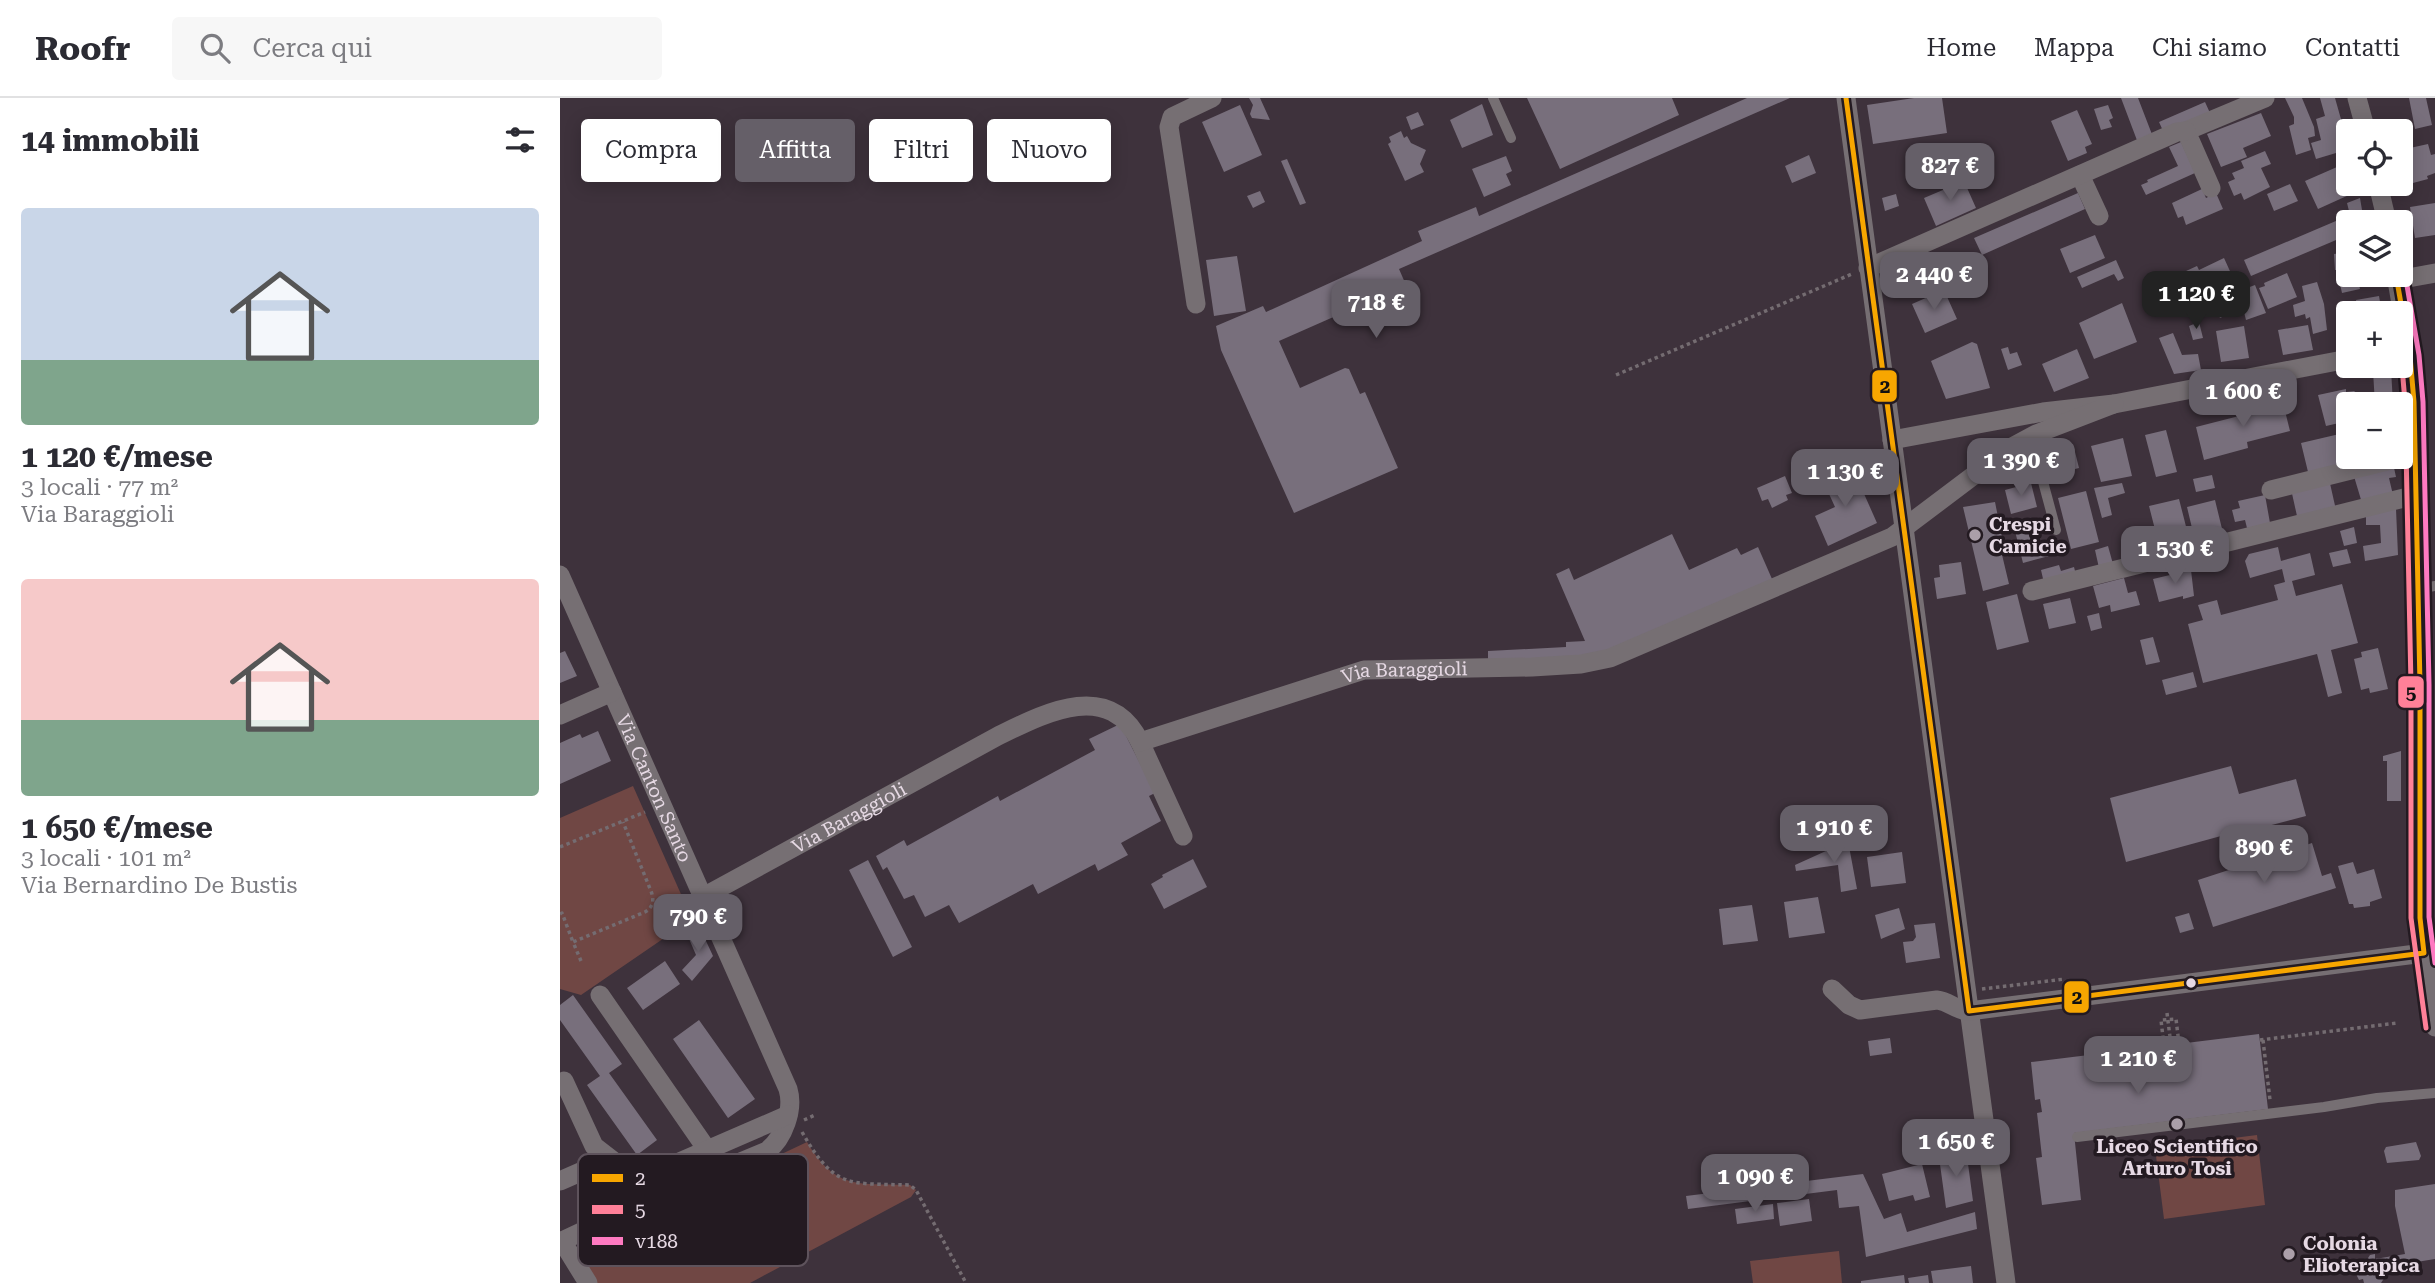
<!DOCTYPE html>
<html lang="it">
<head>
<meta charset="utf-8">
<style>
  body { margin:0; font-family:"Roboto Serif",serif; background:#f7f7f7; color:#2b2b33; height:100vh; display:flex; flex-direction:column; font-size:26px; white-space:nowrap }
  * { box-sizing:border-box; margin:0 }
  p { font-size:23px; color:#7c7c81 }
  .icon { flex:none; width:38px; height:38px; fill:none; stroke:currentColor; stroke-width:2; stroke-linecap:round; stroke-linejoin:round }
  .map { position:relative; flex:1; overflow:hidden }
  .drawer { display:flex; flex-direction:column; background:#fff; width:560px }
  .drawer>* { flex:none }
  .top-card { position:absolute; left:21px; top:21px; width:665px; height:63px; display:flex; gap:14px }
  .buttons { position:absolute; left:1776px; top:21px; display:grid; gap:14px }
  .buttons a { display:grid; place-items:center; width:77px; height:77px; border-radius:7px; background:#fff; box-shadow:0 4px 18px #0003; font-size:35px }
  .price { position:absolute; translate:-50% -60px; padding:0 16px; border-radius:14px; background:#655f68; color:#fff; font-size:23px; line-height:46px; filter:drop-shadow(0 2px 4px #0008) }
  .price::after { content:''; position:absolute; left:50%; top:42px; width:21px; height:16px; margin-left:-10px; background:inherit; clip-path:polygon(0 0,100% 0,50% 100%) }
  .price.current { background:#222; color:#fff }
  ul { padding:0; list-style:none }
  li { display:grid; align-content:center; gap:14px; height:371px; padding:0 21px }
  li span { display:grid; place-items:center; height:217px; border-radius:7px; color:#555 }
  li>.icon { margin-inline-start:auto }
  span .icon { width:126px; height:126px; fill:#fffc; stroke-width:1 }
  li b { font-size:30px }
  h2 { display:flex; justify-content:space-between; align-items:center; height:84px; padding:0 21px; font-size:30px }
  .chip { padding:0 24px; border-radius:7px; background:#fff; box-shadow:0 4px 18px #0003; font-size:24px; line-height:63px }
  .chip.current { background:#655f68; color:#fff }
  header { display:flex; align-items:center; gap:42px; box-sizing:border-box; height:98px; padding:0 35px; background:#fff; border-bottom:2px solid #e1e1e2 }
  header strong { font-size:33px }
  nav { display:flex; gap:38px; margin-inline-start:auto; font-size:24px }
  .search { width:490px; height:63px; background:#f7f7f7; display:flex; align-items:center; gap:18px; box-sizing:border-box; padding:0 24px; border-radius:7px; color:#7c7c81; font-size:26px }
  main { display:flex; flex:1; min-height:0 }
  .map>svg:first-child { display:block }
  .green { fill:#704744 }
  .building { fill:#786f7c }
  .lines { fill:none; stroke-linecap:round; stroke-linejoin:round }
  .path { stroke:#746c71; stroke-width:3.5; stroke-dasharray:3.5 3.5; stroke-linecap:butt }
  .service { stroke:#766f73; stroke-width:10 }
  .minor { stroke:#766f73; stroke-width:19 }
  .bus-1-casing { stroke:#231a21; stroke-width:10 }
  .bus-2-casing { stroke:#231a21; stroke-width:10 }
  .bus-3-casing { stroke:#231a21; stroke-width:10 }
  .bus-1 { stroke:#f7a600; stroke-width:5 }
  .bus-2 { stroke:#ff8098; stroke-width:5 }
  .bus-3 { stroke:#fe7ac1; stroke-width:5 }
  .poi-dot { fill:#ab9fa9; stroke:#231a21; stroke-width:2.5 }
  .bus-dot { fill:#e6d9e4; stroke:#231a21; stroke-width:2.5 }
  .labels { text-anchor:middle; stroke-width:7; stroke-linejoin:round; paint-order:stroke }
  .poi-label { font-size:19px; font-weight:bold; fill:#e6d9e4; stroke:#231a21; text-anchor:start }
  .street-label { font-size:19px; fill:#e6d9e4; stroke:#231a21 }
  .key { fill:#231a21; stroke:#5e535c; stroke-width:2 }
  .key-label { font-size:19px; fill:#e6d9e4 }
  .line-badge { stroke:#231a21; stroke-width:2.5 }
  .pale-badge-label { font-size:19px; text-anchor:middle; font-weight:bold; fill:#111 }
</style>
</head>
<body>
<header>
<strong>Roofr</strong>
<div class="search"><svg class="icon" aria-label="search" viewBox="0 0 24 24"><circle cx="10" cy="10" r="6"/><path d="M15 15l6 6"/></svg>Cerca qui</div>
<nav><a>Home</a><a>Mappa</a><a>Chi siamo</a><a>Contatti</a></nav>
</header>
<main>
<section class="drawer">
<h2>14 immobili<svg class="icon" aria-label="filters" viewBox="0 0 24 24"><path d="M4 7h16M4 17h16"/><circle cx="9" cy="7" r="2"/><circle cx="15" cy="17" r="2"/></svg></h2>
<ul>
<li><span style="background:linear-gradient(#c9d6e8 70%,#7fa58c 0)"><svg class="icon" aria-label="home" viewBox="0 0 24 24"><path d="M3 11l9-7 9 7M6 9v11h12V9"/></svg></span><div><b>1 120 €/mese</b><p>3 locali · 77 m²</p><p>Via Baraggioli</p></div></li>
<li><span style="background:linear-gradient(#f6c9c9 65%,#7fa58c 0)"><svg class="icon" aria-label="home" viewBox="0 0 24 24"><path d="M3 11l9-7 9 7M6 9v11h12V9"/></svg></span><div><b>1 650 €/mese</b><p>3 locali · 101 m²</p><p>Via Bernardino De Bustis</p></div></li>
</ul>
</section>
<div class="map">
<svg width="1875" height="1185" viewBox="0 0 1875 1185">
  <rect width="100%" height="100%" fill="#3e323c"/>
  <path class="green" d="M73,688L132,821L21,897L0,891V720Z
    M1697,1037L1705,1107L1604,1121L1595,1050Z
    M247,1044C276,1093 299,1085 350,1087L356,1092L351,1099L190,1185H34L15,1153Z
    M1279,1153L1282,1185H1193L1190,1163Z"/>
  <path class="building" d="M689,0H700L710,22L692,20L690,16L693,7Z
    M967,0H1112L1119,17L1000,71Z
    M1187,0H1230L839,171L846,187L719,243L740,290L785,270L789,271L800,296L805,294L838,370L734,415L661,252L656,228L703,208L706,214L862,143L858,133L916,109L919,118Z
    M1354,0H1382L1387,35L1313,46L1307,7Z
    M1561,0H1578L1593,39L1578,45Z
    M1725,0H1742L1754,29L1755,38L1748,40L1751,52L1736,57L1729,28L1734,26V19Z
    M1760,0H1775L1788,46V54L1777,59L1776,55L1756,61L1751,45L1761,42L1756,21L1765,18Z
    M1849,0H1866L1872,27L1855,31Z
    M1645,4L1650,15L1604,35L1599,24Z
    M922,6L933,37L902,50L890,22Z
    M680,7L702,57L664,74L642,24Z
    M1548,7L1553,20L1549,22L1552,29L1541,32L1534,11Z
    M1517,12L1532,46L1525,49L1527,55L1508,63L1491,23Z
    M858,14L864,27L851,32L846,19Z
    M1701,15L1711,38L1683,50L1687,59L1661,69L1647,36Z
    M1845,25L1847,35L1826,33L1825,29Z
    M841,33L844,40L847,38L851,45L866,52L860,66L864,74L845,83L828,46L831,44L829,39Z
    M1621,44L1635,75L1586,97L1581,87L1588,84L1587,82L1618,68L1609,49Z
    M1868,46L1871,57L1875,56V75L1867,78L1868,81L1853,85L1852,81L1846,83L1841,65V52Z
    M1705,53L1711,66L1701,70L1710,89L1684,102L1681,95L1674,98L1668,84L1675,81L1672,75L1684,70L1681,63Z
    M1249,57L1256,75L1232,85L1225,68Z
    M946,58L952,73L946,76L951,87L924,99L912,71Z
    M727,61L746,105L740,107L721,63Z
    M1777,69L1789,97L1758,111L1745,83Z
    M1404,83L1416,110L1376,128L1364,100Z
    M1730,86L1738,103L1714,113L1707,96Z
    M1642,91L1646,100L1656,95L1663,111L1626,127L1623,118L1618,120L1612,105Z
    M700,93L705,104L693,110L687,98Z
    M1518,95L1525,111L1422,157L1414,140Z
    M1336,96L1339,108L1325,113L1322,100Z
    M1800,100L1804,124H1788V137L1691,178L1684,162L1790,117L1787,105Z
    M1875,105V137L1855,140L1850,109Z
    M1535,137L1545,160L1510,175L1500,151Z
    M1788,154V177H1808L1810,185L1799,187L1800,191L1782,195L1777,172H1775L1774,156Z
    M677,158L686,213L654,218L646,162Z
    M1664,160L1679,193L1695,187L1706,215L1686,222L1683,210L1660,220L1645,186L1621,196L1619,191L1612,194L1610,188L1595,193L1593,188L1637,168L1639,172Z
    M1556,162L1564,180L1558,183L1554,176L1522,190L1517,179Z
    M1727,175L1737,199L1708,211L1699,190L1705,188L1704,185Z
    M1757,184L1764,206L1767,232L1753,236L1750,219L1746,221L1745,216L1735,219L1733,207L1745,203L1742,188Z
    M1384,192L1397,221L1365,235L1352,206Z
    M1819,198L1822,215H1798L1796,202Z
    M1562,205L1577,244L1534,261L1519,225Z
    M1639,224L1643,240L1633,242L1629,228Z
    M1748,227L1753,252L1723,257L1718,232Z
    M1684,228L1689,260L1661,264L1656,233Z
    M1613,235L1622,257L1638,256L1641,272L1614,276L1599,240Z
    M1412,244L1417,246L1430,290L1386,301L1371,263Z
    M1448,249L1450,256L1457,254L1462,267L1448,272L1441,251Z
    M1517,251L1529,280L1494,294L1482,266Z
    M1831,271L1833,306H1815L1813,273Z
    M1786,291V294L1794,293L1798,296L1799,303L1797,306H1788V323L1766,328L1758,297Z
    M1722,301L1730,333L1687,344L1688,350L1644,362L1636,329L1679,318L1678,313Z
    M1606,332L1617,374L1596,379L1585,337Z
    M1788,334V359H1806L1749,378L1741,345Z
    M1563,340L1572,378L1541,384L1531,348Z
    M1513,346L1519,370L1496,376L1490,352Z
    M1833,365L1836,379L1829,380L1833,397L1802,405L1793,375Z
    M1293,371L1317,425L1268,448L1255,418L1275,409L1264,385Z
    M1652,377L1655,390L1636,394L1633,381Z
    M1225,378L1232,395L1226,397L1228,402L1212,410L1208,401L1202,403L1197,390Z
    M1769,381L1776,412L1737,418L1731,391Z
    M1471,385L1477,409L1451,416L1445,392Z
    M1562,385L1565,395L1548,400L1552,417L1542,420L1534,390Z
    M1526,393L1539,444L1511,451L1498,400Z
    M1705,397L1710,425L1687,430L1685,422L1675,424L1672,412L1680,410L1678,403Z
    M1619,401L1631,448L1601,455L1589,408Z
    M1655,402L1664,439L1636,447L1627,409Z
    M1435,404L1442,439L1438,440L1449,486L1423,493L1403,409Z
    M1836,411L1838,457L1805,463L1803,448L1821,445L1820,427H1806V412Z
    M1474,428L1477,441L1474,442L1476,449L1486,446L1489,458L1463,465L1455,433Z
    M1794,429L1797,445L1784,448L1780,433Z
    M1112,436L1129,472L1177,450L1181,457L1198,449L1212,481L1089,537L1032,557L928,564V553L1006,549V544L1025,543L996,476L1009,470L1014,482Z
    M1548,448L1553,466L1539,470L1535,452Z
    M1718,449L1721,463L1750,455L1755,477L1732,483L1736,498L1782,486L1798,545L1771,552L1782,595L1768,599L1757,556L1643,585L1628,526L1643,522L1638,507L1657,502L1661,517L1718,502L1714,487L1725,484L1722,471L1690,480L1685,463L1689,456Z
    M1787,451L1791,465L1773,469L1769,455Z
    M1401,464L1406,496L1377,501L1374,480L1380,479L1379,467Z
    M1499,467L1501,473L1514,469L1516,477L1484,485L1481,472Z
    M1631,472L1634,498L1623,501V498L1599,504L1593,481Z
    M1564,480L1568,495L1576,493L1580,507L1551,514L1550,507L1539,510L1533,488Z
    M1457,496L1469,544L1437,552L1426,504Z
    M1510,500L1516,525L1489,531L1483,506Z
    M1539,515L1542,530L1531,533L1527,518Z
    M1593,539L1600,564L1586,567L1580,542Z
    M1818,550L1828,591L1810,595L1809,590L1801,592L1794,561L1802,559L1801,554Z
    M5,553L17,578L0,585V555Z
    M1633,574L1637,589L1606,597L1602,582Z
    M560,626L595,695L589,698L601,723L561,745L568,757L538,773L535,766L478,796L473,786L399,825L389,807L365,819L354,797L344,801L327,769L323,772L316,758L344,742L347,748L438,698L440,703L535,652L529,641Z
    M38,633L51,663L0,686V645L20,636L22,640Z
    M1841,653V703H1827V663H1823V658Z
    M1671,668L1679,696L1736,681L1746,718L1662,740L1661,738L1566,764L1550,700Z
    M1288,743L1297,791L1281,794L1278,767L1236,773L1235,767Z
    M1752,745L1762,778L1771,775L1776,790L1653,829L1638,782Z
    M1342,754L1346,785L1311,789L1307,759Z
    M633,761L647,789L604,811L591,786L603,779L602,777Z
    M308,762L352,849L333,859L289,772Z
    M1793,764L1797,776L1814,771L1822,800L1810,804V808L1794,810L1793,806H1789L1778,768Z
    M1258,799L1265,835L1229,840L1224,804Z
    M1192,807L1198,843L1163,847L1159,811Z
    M1339,810L1345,831L1321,841L1315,817Z
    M1629,815L1634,831L1620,835L1615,819Z
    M1375,825L1380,860L1346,865L1343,844L1353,843L1356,839L1354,827Z
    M140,830L153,858L132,883L122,872L136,857L127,836Z
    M105,863L120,886L83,912L67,890Z
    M13,897L62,966L49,975L97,1042L77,1057L27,987L40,978L0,922V907Z
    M139,922L195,1001L168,1020L113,941Z
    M1699,936L1708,1011L1514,1035L1521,1102L1482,1107L1476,1060L1482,1059L1477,1015L1482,1014L1480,1001L1475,1002L1471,964Z
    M1330,940L1332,955L1310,958L1308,943Z
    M1856,1044L1861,1058L1859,1062L1827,1065L1824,1053L1826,1049Z
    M1406,1051L1413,1103L1386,1110L1379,1059Z
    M1362,1066L1370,1099L1355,1103L1353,1097L1329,1103L1322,1076Z
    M1303,1076L1324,1121L1341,1115L1347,1134L1415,1114L1417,1131L1306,1159L1299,1108L1279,1110L1277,1092L1128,1111L1126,1098Z
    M1875,1086V1161L1832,1168L1821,1185H1804L1803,1181L1799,1182L1797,1178L1800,1174L1803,1176L1811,1163L1808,1160L1810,1157L1815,1156V1161L1845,1156L1835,1108V1092Z
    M1249,1101L1252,1123L1220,1128L1217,1105Z
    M1213,1106L1214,1121L1177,1126L1175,1111Z
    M1411,1168L1413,1185H1373L1371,1173Z
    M1344,1177L1345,1185H1301V1183Z
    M1368,1177L1369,1185H1349L1348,1180Z"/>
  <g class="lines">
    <path class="path" d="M1056,277L1292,176
      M0,749L85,714
      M0,816L2,815L13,844
      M21,863L13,844L85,814C94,809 94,801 91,793L63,724
      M1422,891L1505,881
      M1607,915L1611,947
      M1700,942L1837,925
      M1703,942L1710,1002
      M1604,948L1601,922L1616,921L1619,946
      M244,1022L255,1017
      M242,1034C275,1092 289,1085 350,1087L356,1092L406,1185"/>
    <path class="service" d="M933,0L951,40
      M1471,339L1496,432
      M1858,491L1875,488
      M1517,1039L1764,1009L1817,1000L1875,995"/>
    <g class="minor">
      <path d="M1286,0L1446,1185"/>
      <path d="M1797,0L1806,33"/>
      <path d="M1520,77L1539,118"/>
      <path d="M1818,86L1827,124"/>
      <path d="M1651,90L1626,33L1705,0"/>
      <path d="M1308,170L1617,34L1626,33"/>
      <path d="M1836,177L1850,258L1854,304L1860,587V820L1875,929"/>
      <path d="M1837,182L1875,175"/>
      <path d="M636,206L609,29L612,19L652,0"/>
      <path d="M1332,342L1483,314L1554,306L1788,261"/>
      <path d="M1711,392L1855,356"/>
      <path id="s1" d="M0,477L228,991C234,1011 224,1040 207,1053L87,1103L0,1144"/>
      <path d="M1472,493L1856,397"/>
      <path d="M0,617L52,594"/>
      <path d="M580,644L623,738"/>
      <path id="s2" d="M143,799L438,638C485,615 549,581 580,644L804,572L972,569L1021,566L1050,560L1332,439L1450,350L1476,336L1554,306"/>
      <path d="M1272,891L1289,907L1300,912L1377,902C1389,903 1397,913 1409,913L1864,855"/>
      <path d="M40,897L148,1053L158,1063L159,1074"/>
      <path d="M0,985L4,983L34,1048L78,1082L82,1092"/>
      <path d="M78,1082L228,1017"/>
      <path d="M0,1083L50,1061"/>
      <path d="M2,1143L28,1185"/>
    </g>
    <g class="bus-1-casing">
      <path id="bus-1" d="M1286,0L1409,913L1864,855L1860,820V587L1854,304L1850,258L1836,177"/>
    </g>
    <g class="bus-2-casing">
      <path id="bus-2" d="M1841,257L1845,304L1851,587V820L1866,930"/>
    </g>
    <g class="bus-3-casing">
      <path id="bus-3" d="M1845,176L1859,257L1863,304L1869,587V819L1875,865"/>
    </g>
    <use href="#bus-1" class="bus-1"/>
    <use href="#bus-2" class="bus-2"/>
    <use href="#bus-3" class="bus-3"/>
  </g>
  <g class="poi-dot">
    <circle cx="1415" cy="437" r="7"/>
    <circle cx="1617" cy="1026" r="7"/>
    <circle cx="1729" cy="1156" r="7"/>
  </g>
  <circle class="bus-dot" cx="1631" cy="885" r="6"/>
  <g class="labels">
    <g class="poi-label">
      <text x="1429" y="433">Crespi<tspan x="1429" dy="22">Camicie</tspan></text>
      <text x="1617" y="1055" text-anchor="middle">Liceo Scientifico<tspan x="1617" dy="22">Arturo Tosi</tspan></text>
      <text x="1743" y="1152">Colonia<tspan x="1743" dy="22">Elioterapica</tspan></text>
    </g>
    <g class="street-label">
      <text dy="7" stroke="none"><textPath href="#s2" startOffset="774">Via Baraggioli</textPath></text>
      <text dy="7" stroke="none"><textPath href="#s1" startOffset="233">Via Canton Santo</textPath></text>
      <text dy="7" stroke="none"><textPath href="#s2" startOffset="166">Via Baraggioli</textPath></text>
    </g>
  </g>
  <rect x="18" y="1056" width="230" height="112" rx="10" class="key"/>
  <rect x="32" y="1076" width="31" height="8" fill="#f7a600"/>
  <rect x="32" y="1107" width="31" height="9" fill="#ff8098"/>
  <rect x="32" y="1139" width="31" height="8" fill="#fe7ac1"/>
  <g class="key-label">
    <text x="75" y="1087">2</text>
    <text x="75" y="1118">5</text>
    <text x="75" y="1150">v188</text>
  </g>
  <g class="line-badge">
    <rect x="1311" y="271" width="27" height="34" rx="7" fill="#f7a600"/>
    <rect x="1837" y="577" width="28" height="34" rx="7" fill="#ff8098"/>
    <rect x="1503" y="882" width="27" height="34" rx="7" fill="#f7a600"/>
  </g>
  <g class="pale-badge-label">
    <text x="1325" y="295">2</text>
    <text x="1851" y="601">5</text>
    <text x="1517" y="906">2</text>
  </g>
</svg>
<div class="buttons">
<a><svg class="icon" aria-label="locate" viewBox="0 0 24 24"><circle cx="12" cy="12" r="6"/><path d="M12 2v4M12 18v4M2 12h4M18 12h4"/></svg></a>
<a><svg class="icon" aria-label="layers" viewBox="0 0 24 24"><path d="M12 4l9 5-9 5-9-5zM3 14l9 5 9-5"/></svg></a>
<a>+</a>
<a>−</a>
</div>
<b class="price" style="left:1390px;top:105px">827 €</b>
<b class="price" style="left:1374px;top:214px">2 440 €</b>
<b class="price current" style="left:1636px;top:233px">1 120 €</b>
<b class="price" style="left:816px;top:242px">718 €</b>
<b class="price" style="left:1683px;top:331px">1 600 €</b>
<b class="price" style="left:1461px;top:400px">1 390 €</b>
<b class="price" style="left:1285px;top:411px">1 130 €</b>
<b class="price" style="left:1615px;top:488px">1 530 €</b>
<b class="price" style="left:1274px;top:767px">1 910 €</b>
<b class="price" style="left:1704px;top:787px">890 €</b>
<b class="price" style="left:138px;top:856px">790 €</b>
<b class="price" style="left:1578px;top:998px">1 210 €</b>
<b class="price" style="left:1396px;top:1081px">1 650 €</b>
<b class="price" style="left:1195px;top:1116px">1 090 €</b>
<div class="top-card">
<a class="chip">Compra</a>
<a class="chip current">Affitta</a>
<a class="chip">Filtri</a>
<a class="chip">Nuovo</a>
</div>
</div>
</main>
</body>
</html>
